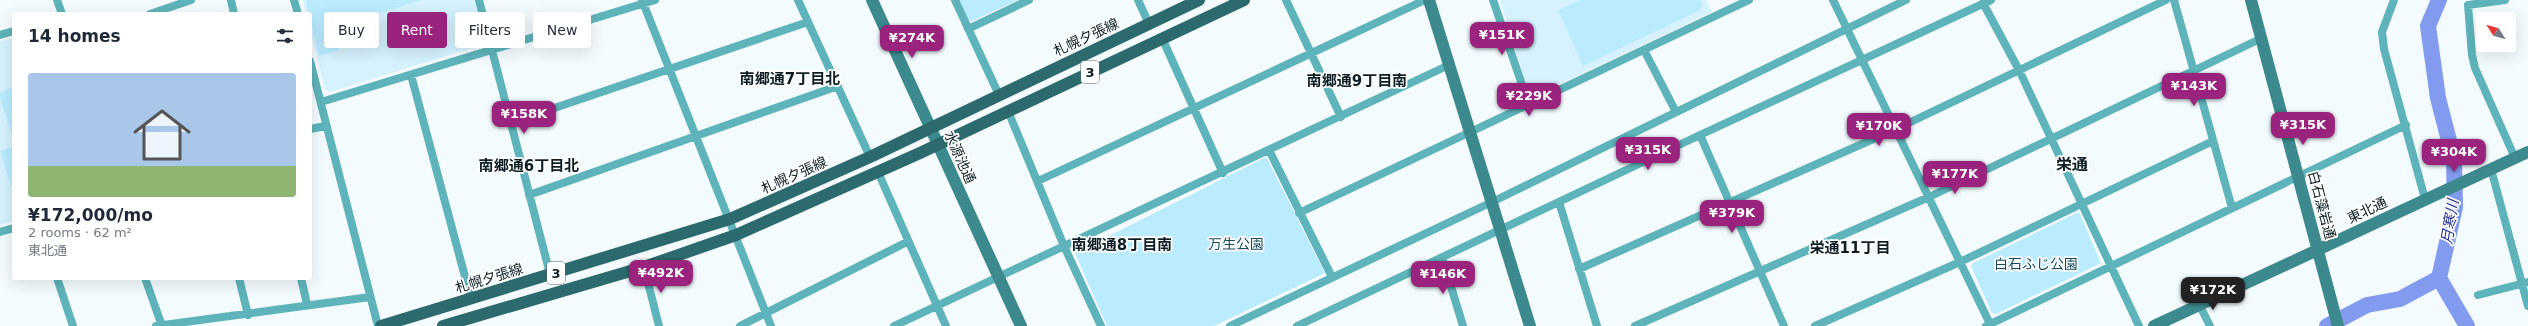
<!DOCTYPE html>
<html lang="en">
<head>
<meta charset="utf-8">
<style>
  body { margin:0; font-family:"DejaVu Sans","Noto Sans JP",sans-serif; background:#f2f2f3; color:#1f2937; height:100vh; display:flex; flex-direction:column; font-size:15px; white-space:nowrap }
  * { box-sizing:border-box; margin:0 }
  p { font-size:13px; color:#747a83 }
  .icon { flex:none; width:22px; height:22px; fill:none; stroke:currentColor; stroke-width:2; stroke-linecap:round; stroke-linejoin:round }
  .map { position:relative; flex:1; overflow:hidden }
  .side { position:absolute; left:12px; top:12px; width:300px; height:268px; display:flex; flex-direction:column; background:#fff; border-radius:4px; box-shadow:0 4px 16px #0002 }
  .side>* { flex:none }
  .banner { position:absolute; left:324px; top:12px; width:380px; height:36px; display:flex; gap:8px }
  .needle { width:26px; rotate:307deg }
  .tools { position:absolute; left:2476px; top:12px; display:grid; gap:8px }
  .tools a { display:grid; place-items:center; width:40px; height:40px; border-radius:4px; background:#fff; box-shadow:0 4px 16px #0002; font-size:20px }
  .price { position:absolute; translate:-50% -34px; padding:0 9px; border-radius:8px; background:#9a237d; color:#fff; font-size:13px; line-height:26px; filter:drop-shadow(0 1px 2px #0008) }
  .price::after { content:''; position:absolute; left:50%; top:24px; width:12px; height:9px; margin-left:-6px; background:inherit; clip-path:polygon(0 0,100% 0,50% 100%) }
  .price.on { background:#222; color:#fff }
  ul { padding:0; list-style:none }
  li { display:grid; align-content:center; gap:8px; height:212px; padding:0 16px }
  li span { display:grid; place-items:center; height:124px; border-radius:4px; color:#555 }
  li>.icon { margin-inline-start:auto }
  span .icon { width:72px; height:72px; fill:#fffc; stroke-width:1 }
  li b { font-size:17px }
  h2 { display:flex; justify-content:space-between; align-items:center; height:48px; padding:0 16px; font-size:17px }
  .pill { padding:0 14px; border-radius:4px; background:#fff; box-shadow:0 4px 16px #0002; font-size:14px; line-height:36px }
  .pill.on { background:#9a237d; color:#fff }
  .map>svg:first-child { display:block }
  .built { fill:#d5f2fe }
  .green { fill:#baebff }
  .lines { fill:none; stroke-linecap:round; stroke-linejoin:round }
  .river { stroke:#839bef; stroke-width:16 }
  .street { stroke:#5eb4ba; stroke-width:8 }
  .secondary { stroke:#3c898e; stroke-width:12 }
  .primary { stroke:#2c6a6e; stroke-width:12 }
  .labels { text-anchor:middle; stroke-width:3.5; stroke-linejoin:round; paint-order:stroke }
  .shield { fill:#fff; stroke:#566266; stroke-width:1 }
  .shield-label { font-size:13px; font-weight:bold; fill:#0e1e24 }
  .street-label { font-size:14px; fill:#0e1e24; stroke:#fff }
  .park-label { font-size:14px; fill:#144a5c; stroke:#fff }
  .neighbourhood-label { font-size:15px; font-weight:bold; fill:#0e1e24; stroke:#fff }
  .water-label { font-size:15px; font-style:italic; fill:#253392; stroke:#fff }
  .quarter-label { font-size:16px; font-weight:bold; fill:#0e1e24; stroke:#fff }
</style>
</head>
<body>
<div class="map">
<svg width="2528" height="326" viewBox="0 0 2528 326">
  <rect width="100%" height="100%" fill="#f3fbfe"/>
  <path class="built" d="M303,0H475L485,40L482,45L330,92L325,89L310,29V14H306Z
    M1500,0H1706L1712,12L1532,97L1529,95Z
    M14,38V221L0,225V41Z"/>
  <path class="green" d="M306,0H421L332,28L339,50L319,56Z
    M957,0H1018L972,21L966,19Z
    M1581,0H1700L1702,4L1700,10L1583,66L1558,10Z
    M14,87V141L0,98V92Z
    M14,147V185L11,186L0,151Z
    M1266,157L1325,273L1214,326H1107L1075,253Z
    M2079,212L2101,263L1996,314L1992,313L1971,266L1973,263Z"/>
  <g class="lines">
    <path class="river" d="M2439,278L2467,326
      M2327,326L2367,305L2400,299L2439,278L2455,207L2454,160L2438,98L2428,26L2439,0"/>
    <path class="street" d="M57,0L62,14
      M231,0L234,14
      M294,0L298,14
      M479,0L550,274
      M642,0L771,326
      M798,0L870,157
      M955,0L999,95
      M1138,0L1149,24
      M1286,0L1341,117
      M1493,0L1529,105
      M1833,0L1991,326
      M2174,0L2232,208
      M2394,0L2382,32L2384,49L2425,199
      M2505,0L2468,5L2472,55L2475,68L2515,158
      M1983,3L2020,72L2139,326
      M150,14L191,0
      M968,29L1029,0
      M0,35L14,31
      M1162,38L1223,173
      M1644,50L1676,112
      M310,61L378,326
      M411,75L471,299
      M321,102L655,0
      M1008,111L1064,246L1101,326
      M510,123L808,22
      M310,129L326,126
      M1700,135L1784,326
      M1269,150L1332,277
      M2491,169L2528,306
      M878,172L946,326
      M1038,181L1425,0
      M529,195L838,86
      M1559,202L1597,326
      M1299,213L1749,0
      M0,232L14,228
      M1442,257L1463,326
      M644,267L659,326
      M1579,269L1896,129L2166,0
      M57,278L73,326
      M145,278L162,326
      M239,278L248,315
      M301,278L307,304
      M2478,295L2528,282
      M2199,304L2210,326
      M156,326L370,297
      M740,326L907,242
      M894,326L1449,65
      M1230,326L1492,202L1906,0
      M1297,326L1700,135L1991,0
      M1635,326L1929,197L2262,38
      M1815,326L1960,262L2213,141
      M1986,326L2406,125"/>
    <path class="secondary" d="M872,0L1021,326
      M1429,0L1530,326
      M2251,0L2338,326
      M2154,326L2528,152"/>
    <path class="primary" d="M381,326L730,219L870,157L1199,0
      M443,326L644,267L736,235L920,153L1244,0"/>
  </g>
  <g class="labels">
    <g class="shield">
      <rect x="1081" y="61" width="18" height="22" rx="3"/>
      <rect x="547" y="262" width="18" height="22" rx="3"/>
    </g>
    <g class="shield-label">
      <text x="1090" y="77">3</text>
      <text x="556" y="278">3</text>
    </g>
    <g class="street-label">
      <text transform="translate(1086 37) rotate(-25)" y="5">札幌夕張線</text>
      <text transform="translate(960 157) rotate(66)" y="5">水源池通</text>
      <text transform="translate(794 175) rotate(-24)" y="5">札幌夕張線</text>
      <text transform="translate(2322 205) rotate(75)" y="5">白石藻岩通</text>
      <text transform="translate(2367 210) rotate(-25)" y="5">東北通</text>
      <text transform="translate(489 278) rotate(-17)" y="5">札幌夕張線</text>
    </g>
    <g class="park-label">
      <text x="1236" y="249">万生公園</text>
      <text x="2036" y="269">白石ふじ公園</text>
    </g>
    <g class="neighbourhood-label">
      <text x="790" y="84">南郷通7丁目北</text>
      <text x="1357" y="86">南郷通9丁目南</text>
      <text x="529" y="171">南郷通6丁目北</text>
      <text x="1122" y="250">南郷通8丁目南</text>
      <text x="1850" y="253">栄通11丁目</text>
    </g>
    <g class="water-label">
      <text transform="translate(2450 222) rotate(-81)" y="5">月寒川</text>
    </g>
    <g class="quarter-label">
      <text x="2072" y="170">栄通</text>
    </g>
  </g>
</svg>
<div class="tools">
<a><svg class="needle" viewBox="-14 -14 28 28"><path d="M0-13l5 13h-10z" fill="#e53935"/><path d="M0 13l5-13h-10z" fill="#747a83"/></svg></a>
</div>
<b class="price" style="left:1502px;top:56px">¥151K</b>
<b class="price" style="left:912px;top:59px">¥274K</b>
<b class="price" style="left:2194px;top:107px">¥143K</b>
<b class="price" style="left:1529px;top:117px">¥229K</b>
<b class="price" style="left:524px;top:135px">¥158K</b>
<b class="price" style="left:2303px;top:146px">¥315K</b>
<b class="price" style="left:1879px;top:147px">¥170K</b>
<b class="price" style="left:1648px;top:171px">¥315K</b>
<b class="price" style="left:2454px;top:173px">¥304K</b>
<b class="price" style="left:1955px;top:195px">¥177K</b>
<b class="price" style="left:1732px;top:234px">¥379K</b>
<b class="price" style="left:661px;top:294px">¥492K</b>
<b class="price" style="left:1443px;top:295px">¥146K</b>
<b class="price on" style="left:2213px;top:311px">¥172K</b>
<div class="banner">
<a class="pill">Buy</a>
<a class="pill on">Rent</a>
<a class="pill">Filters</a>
<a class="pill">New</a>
</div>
<section class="side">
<h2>14 homes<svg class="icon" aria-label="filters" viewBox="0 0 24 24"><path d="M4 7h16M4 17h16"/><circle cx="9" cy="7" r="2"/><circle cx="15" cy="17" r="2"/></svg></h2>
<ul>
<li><span style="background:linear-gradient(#a9c7e8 75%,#8fb573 0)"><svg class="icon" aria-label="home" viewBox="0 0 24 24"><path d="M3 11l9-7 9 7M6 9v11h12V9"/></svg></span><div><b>¥172,000/mo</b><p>2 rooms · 62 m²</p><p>東北通</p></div></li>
</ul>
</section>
</div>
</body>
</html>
